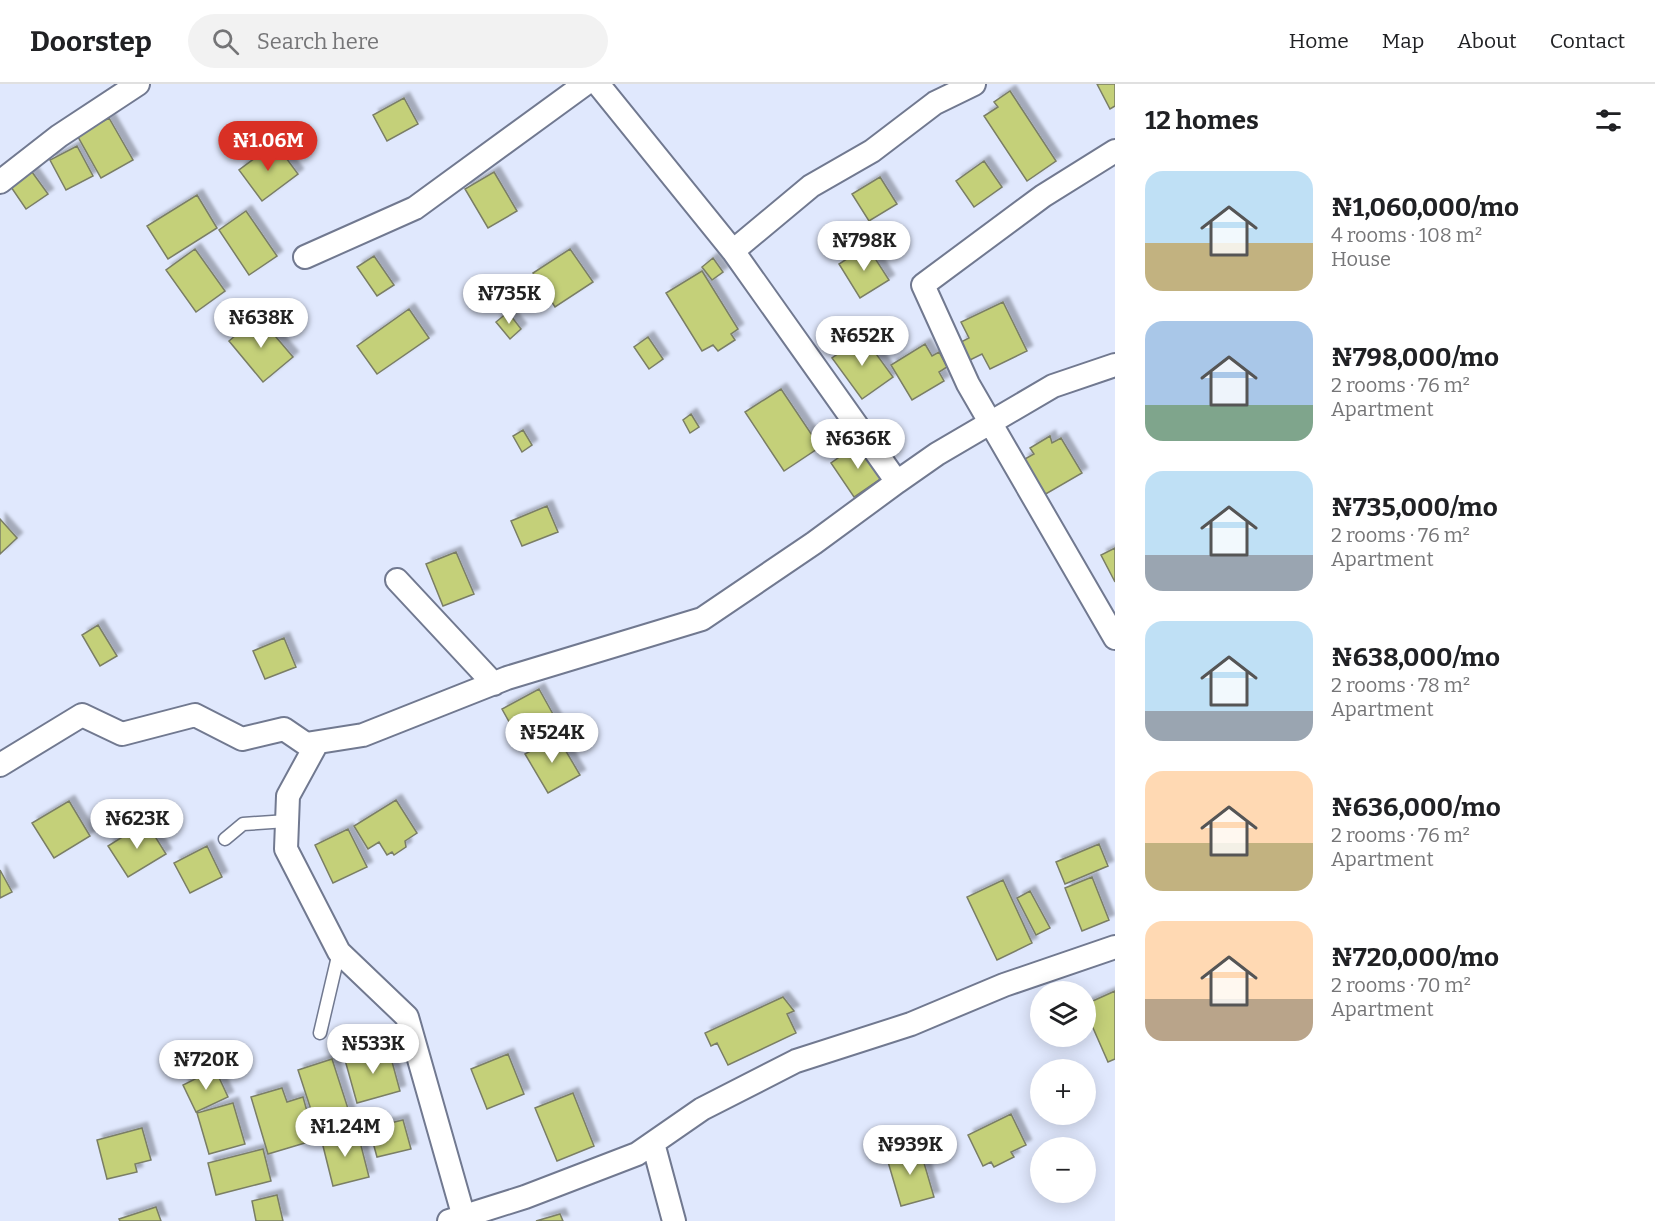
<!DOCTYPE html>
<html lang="en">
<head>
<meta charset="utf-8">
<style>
  body { margin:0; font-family:Bitter,serif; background:#f2f2f2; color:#202124; height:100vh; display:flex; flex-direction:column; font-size:22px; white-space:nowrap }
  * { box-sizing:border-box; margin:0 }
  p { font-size:20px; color:#757577 }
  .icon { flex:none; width:33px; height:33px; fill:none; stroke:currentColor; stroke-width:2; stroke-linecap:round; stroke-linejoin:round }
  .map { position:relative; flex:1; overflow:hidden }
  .sheet { display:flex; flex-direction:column; background:#fff; width:540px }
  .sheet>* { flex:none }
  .controls { position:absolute; left:1030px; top:897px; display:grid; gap:12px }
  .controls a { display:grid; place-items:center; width:66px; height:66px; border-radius:50%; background:#fff; box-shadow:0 3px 15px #0003; font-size:30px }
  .price { position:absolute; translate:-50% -51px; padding:0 14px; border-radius:21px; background:#fff; color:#222; font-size:20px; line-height:39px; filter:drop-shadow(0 2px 3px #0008) }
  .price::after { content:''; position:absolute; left:50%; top:36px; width:18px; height:14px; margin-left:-9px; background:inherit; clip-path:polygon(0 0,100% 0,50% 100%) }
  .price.active { background:#d93025; color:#fff }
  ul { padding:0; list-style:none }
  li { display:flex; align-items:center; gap:18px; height:150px; padding:0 30px }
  li span { display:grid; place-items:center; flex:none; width:168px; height:120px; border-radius:18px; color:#555 }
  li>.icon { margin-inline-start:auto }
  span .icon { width:72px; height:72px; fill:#fffc; stroke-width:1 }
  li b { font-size:26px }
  h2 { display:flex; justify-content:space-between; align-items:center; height:72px; padding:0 30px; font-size:26px }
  header { display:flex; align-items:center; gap:36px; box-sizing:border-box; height:84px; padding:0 30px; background:#fff; border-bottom:2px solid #e0e0e0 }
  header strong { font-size:28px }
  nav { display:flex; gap:33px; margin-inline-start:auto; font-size:21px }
  .search { width:420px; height:54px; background:#f2f2f2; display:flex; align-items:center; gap:15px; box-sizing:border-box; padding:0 21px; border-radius:33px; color:#757577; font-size:22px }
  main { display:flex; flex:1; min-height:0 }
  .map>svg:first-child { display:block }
  .building { fill:#c4d079; stroke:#7a7e65; stroke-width:1.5; filter:url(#shadow) }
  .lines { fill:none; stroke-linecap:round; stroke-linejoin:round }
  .lane-casing { stroke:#717990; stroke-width:15 }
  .street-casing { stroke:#717990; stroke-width:26 }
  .lane { stroke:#fff; stroke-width:12 }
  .street { stroke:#fff; stroke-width:22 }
</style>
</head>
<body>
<header>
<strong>Doorstep</strong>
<div class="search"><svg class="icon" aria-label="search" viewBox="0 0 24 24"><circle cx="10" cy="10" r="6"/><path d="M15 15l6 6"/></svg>Search here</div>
<nav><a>Home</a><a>Map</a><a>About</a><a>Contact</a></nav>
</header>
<main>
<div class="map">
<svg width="1115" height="1137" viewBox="0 0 1115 1137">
  <defs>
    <filter id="shadow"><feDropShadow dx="5.5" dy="-5.5" stdDeviation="1.5" flood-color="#0004"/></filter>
  </defs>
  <rect width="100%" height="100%" fill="#e0e8fd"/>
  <path class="building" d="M1097,0H1115V22L1110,25Z
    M1010,7L1056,77L1027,97L984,32L998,23L994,18Z
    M404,14L418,40L387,57L373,31Z
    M109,34L133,76L101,94L77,51Z
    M275,59L298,90L262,117L239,86Z
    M77,62L93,92L66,106L50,76Z
    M984,77L1002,103L974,123L956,97Z
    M32,88L48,110L26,125L11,103Z
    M494,88L517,127L488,144L465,105Z
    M880,93L897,120L869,137L852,110Z
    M197,111L217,144L168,175L147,142Z
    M246,127L277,172L249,191L219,146Z
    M867,162L889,196L860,214L839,180Z
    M195,165L225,207L196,228L166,186Z
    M570,165L593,198L555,223L533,189Z
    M374,172L394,201L377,212L357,183Z
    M713,174L723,188L712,196L702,183Z
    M702,187L738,245L731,250L735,256L718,267L713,261L702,267L666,209Z
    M1003,218L1027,267L990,285L982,270L970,276L961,258L969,254L961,238Z
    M409,225L429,254L377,290L357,262Z
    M508,228L521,245L510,255L496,238Z
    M258,232L293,273L263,298L229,257Z
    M863,252L893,293L862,315L832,274Z
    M648,253L663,275L649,285L634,263Z
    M925,260L932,272L939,268L947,283L939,288L944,297L912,316L891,281Z
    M781,305L820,363L784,387L745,328Z
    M691,330L699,343L690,349L683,336Z
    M523,346L532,361L522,368L513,352Z
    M1050,352L1052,359L1061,354L1082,389L1044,411L1023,376L1034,370L1030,364Z
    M858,360L886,391L854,413L831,379Z
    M547,422L558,448L522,462L511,437Z
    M0,435L17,454L0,470Z
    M1115,464V498L1101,471Z
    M456,468L474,510L443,522L426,480Z
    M98,541L117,572L100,582L82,551Z
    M284,554L296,583L265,595L253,567Z
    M539,605L559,641L522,661L502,625Z
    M557,652L580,691L548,709L525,670Z
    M396,716L417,749L405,757L406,763L394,771L392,768L387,771L379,758L368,765L354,742Z
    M69,717L90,752L54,774L32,739Z
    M146,738L166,770L128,793L108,762Z
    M348,745L367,783L333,799L315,761Z
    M1099,760L1108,782L1065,800L1056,778Z
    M207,762L222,793L190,809L174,779Z
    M0,786L12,808L0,814Z
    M1092,793L1109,836L1082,847L1065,804Z
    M1003,796L1032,859L997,876L967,813Z
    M1030,807L1050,844L1036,851L1017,814Z
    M1115,907V975L1108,978L1086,928V920Z
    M783,913L794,927L787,930L796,949L728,981L717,959L711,962L705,949Z
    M388,963L400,1007L357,1019L345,976Z
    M508,970L524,1010L487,1025L471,985Z
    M332,975L351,1034L317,1044L298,986Z
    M215,985L228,1013L196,1028L183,1001Z
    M282,1004L287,1018L303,1013L315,1056L268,1070L251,1013Z
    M573,1009L594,1062L557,1077L535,1024Z
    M233,1019L245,1060L209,1070L197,1029Z
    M1011,1030L1026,1061L1011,1068L1014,1073L994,1083L991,1078L983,1082L968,1051Z
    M403,1036L411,1065L377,1073L369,1044Z
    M142,1044L151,1076L135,1080L137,1088L107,1095L97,1056Z
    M357,1046L369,1093L333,1102L321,1054Z
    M919,1062L934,1113L901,1122L886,1071Z
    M263,1065L271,1097L216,1111L208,1079Z
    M277,1111L283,1137H256L252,1117Z
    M156,1123L161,1137H120L119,1135Z
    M560,1130L563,1137H536Z"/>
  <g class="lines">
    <g class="lane-casing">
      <path id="lane" d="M225,755L243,740L287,737
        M320,949L339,868"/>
    </g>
    <g class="street-casing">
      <path id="street" d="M598,0L733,167L897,398L937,370L1053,302L1115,281
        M1115,67L1043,112L923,201L968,300L1115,554
        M0,98L59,52L138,0
        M733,167L811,102L872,67L935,19L974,0
        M305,173L415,124L585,0
        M397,496L494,600
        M317,659L288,712L286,765L339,868L407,933L465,1137
        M0,681L82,631L122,650L195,631L242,655L284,645L306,660L363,651L507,594L702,535L814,459L897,398
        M653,1059L674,1137
        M449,1137L525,1113L637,1070L702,1025L796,977L911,940L1004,901L1115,863"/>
    </g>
    <use href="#lane" class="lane"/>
    <use href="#street" class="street"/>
  </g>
</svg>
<div class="controls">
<a><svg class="icon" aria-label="layers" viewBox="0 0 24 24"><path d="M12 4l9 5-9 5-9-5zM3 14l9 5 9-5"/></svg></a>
<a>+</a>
<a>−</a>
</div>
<b class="price active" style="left:268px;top:88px">₦1.06M</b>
<b class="price" style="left:864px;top:188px">₦798K</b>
<b class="price" style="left:509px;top:241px">₦735K</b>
<b class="price" style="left:261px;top:265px">₦638K</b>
<b class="price" style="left:862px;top:283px">₦652K</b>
<b class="price" style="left:858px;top:386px">₦636K</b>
<b class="price" style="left:552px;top:680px">₦524K</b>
<b class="price" style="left:137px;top:766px">₦623K</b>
<b class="price" style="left:373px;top:991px">₦533K</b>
<b class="price" style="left:206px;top:1007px">₦720K</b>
<b class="price" style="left:345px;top:1074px">₦1.24M</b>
<b class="price" style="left:910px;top:1092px">₦939K</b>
</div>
<section class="sheet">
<h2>12 homes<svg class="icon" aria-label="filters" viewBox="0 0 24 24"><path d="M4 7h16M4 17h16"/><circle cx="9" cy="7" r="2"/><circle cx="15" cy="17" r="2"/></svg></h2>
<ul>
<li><span style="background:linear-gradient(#bfe0f5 60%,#c2b280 0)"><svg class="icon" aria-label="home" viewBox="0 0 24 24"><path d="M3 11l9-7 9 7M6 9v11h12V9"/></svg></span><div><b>₦1,060,000/mo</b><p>4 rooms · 108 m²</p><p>House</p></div></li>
<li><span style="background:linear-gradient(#a9c7e8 70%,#7fa58c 0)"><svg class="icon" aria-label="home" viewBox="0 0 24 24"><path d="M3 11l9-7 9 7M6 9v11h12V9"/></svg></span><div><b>₦798,000/mo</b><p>2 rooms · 76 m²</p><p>Apartment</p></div></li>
<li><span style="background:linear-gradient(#bfe0f5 70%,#9aa5b1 0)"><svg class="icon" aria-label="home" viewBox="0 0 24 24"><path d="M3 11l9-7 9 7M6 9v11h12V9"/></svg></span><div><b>₦735,000/mo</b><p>2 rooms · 76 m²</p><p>Apartment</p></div></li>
<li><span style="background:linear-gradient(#bfe0f5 75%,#9aa5b1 0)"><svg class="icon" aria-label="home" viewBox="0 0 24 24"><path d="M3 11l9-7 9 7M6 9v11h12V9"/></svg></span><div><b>₦638,000/mo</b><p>2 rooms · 78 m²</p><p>Apartment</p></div></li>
<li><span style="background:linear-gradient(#ffd9b3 60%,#c2b280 0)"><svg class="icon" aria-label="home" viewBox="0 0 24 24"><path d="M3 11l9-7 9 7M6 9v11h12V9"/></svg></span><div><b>₦636,000/mo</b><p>2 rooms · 76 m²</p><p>Apartment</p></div></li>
<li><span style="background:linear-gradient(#ffd9b3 65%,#b9a48a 0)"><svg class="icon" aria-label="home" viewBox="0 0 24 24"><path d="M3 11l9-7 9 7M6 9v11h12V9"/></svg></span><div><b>₦720,000/mo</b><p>2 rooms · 70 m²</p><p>Apartment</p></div></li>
</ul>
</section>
</main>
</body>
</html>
